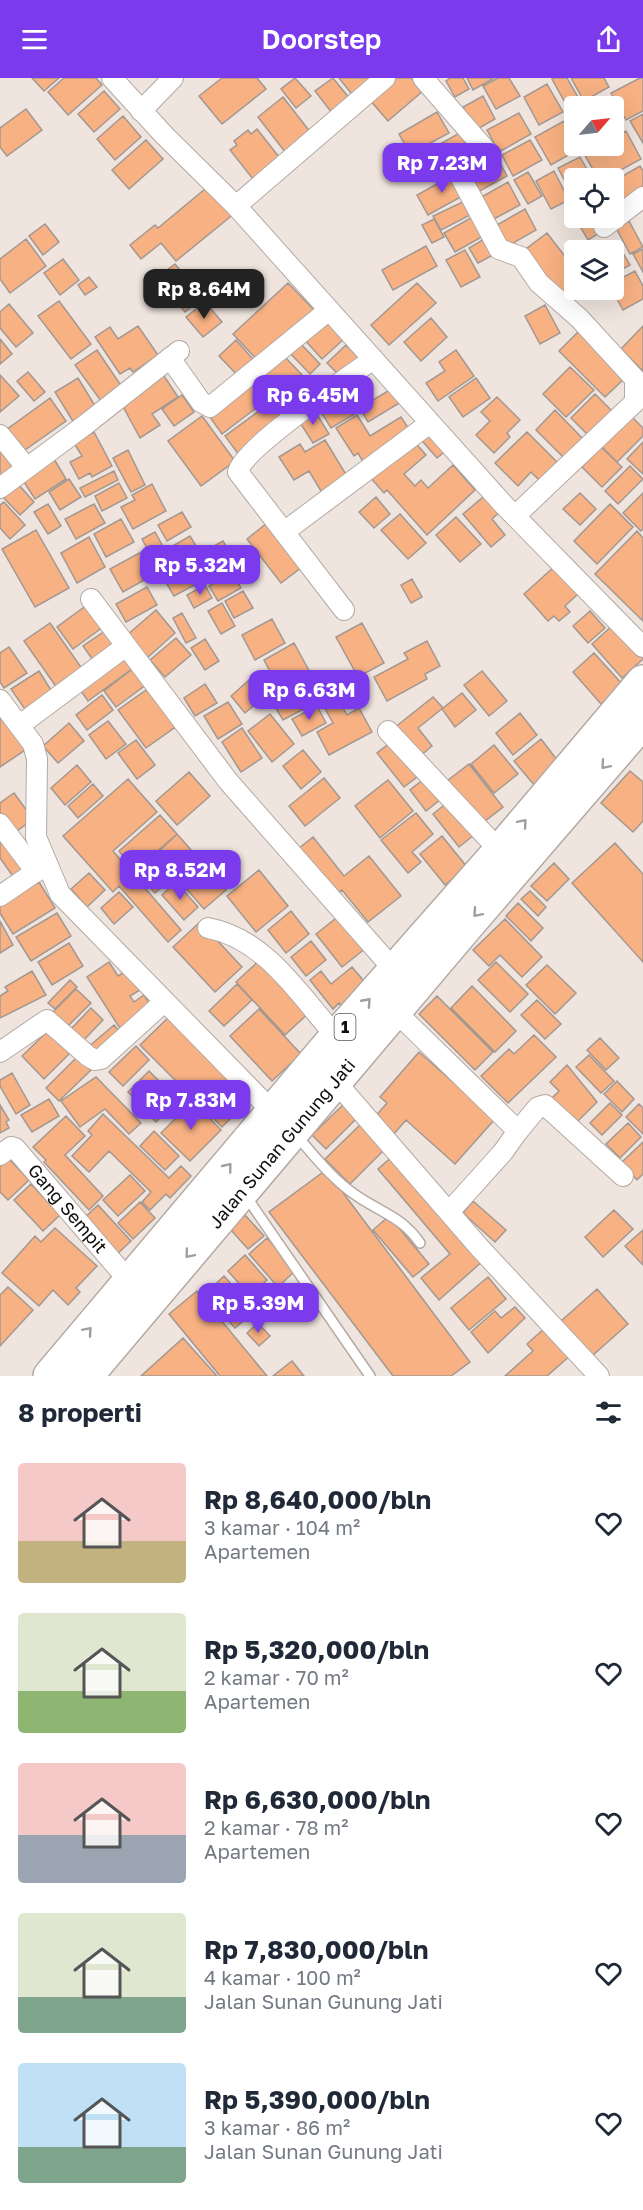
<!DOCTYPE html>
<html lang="id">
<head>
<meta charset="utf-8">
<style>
  body { margin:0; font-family:"Golos Text",sans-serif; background:#f6f6f7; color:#1f2937; height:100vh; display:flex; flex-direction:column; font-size:22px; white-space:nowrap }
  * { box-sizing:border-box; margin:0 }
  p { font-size:20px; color:#747a83 }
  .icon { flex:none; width:33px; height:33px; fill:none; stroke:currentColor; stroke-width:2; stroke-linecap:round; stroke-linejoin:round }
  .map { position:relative; height:1298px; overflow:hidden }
  .drawer { display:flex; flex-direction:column; background:#fff; flex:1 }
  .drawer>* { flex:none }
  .needle { width:39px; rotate:62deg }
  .controls { position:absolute; left:564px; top:18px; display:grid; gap:12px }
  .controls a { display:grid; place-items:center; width:60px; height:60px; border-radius:6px; background:#fff; box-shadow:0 6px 24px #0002; font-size:30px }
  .price { position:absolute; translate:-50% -51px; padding:0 14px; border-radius:12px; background:#7c3aed; color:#fff; font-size:20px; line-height:39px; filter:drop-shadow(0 2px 3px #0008) }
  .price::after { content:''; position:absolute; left:50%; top:36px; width:18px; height:14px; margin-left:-9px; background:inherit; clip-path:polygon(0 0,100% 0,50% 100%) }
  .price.active { background:#222; color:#fff }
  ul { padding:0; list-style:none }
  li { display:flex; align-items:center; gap:18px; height:150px; padding:0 18px }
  li span { display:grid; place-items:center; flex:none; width:168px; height:120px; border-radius:6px; color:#555 }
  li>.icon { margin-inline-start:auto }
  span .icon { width:72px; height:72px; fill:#fffc; stroke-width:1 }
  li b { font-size:26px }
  h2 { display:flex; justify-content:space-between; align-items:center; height:72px; padding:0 18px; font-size:26px }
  header { display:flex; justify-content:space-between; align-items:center; height:78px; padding:0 18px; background:#7c3aed; color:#fff; font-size:27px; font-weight:600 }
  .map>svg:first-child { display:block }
  .building { fill:#f7b183; stroke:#a29891; stroke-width:1.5 }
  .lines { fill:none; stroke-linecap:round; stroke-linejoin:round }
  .lane-casing { stroke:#b4a9a3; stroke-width:12 }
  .street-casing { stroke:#b4a9a3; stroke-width:22 }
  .highway-casing { stroke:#b4a9a3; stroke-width:36 }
  .lane { stroke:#fff; stroke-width:9 }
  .street { stroke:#fff; stroke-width:20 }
  .highway { stroke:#fff; stroke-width:33 }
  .oneway { stroke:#a09f9d }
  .labels { text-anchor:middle; stroke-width:6; stroke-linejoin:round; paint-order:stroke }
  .shield { fill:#fff; stroke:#585654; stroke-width:1.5 }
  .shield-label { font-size:16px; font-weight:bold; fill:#110e0b }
  .street-label { font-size:18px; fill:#110e0b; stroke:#fff }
</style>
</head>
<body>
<header><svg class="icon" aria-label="menu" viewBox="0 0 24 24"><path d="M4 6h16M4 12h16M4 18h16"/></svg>Doorstep<svg class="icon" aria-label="share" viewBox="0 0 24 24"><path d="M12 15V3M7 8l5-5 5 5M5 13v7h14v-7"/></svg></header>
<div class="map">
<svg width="643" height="1298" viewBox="0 0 643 1298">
  <rect width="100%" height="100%" fill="#efe4de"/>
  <path class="building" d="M32,0H59L44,13Z
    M64,0H96L102,7L68,37L48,14Z
    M222,0H257L266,11L222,46L199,18Z
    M295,0L311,18L296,30L281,11Z
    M333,0L350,21L332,35L315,13Z
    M339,0H380L355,20Z
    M393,0H411L423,13L388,43L369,21Z
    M450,0H463L469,11L455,19L446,3Z
    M467,0H494L473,12Z
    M498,0H509L520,18L496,31L483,8Z
    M554,0H567L579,21L567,28L552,1Z
    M571,0H604L609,9L584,23Z
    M640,0H643V33L626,42L611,15Z
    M547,6L563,34L539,47L524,19Z
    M104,13L120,31L94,54L78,36Z
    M483,18L495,41L476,52L463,29Z
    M283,19L314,59L289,79L258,39Z
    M26,31L42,52L7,78L0,69V50Z
    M437,34L449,55L410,76L399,56Z
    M519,35L531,56L499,74L487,52Z
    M643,36V65L630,43Z
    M123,38L141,59L115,82L97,61Z
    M564,43L574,68L579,71L551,87L535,59Z
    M257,51L279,79L253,101L230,72L237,67L234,63L248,52L251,56Z
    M465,52L475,71L450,85L440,66Z
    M626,53L641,81L606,100H598L584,76L599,68H614V60Z
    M146,62L163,81L129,111L112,92Z
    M530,62L542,82L513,98L502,77Z
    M438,71L449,91L427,103L416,83Z
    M495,76L507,98L474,116L462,95Z
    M580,79L592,100H574V120L558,90Z
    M640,88L643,93V116L626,127L614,103Z
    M554,93L569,122L551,131L536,103Z
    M528,94L542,118L528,126L514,102Z
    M455,96L466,116L428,137L417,117Z
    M508,104L520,127L490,143L478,121Z
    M211,106L235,135L176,183L161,165L141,181L130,167L155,147L158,150Z
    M469,121L476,134L441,152L433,138Z
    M525,131L536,152L508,168L497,147Z
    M476,137L487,156L455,174L444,155Z
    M575,140H592L601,154L588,162Z
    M434,141L444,159L432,165L422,147Z
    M629,143L643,169L630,176L616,150Z
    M45,146L59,164L43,177L29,158Z
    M547,155L574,190V207L558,220L522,174Z
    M486,160L495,176L478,185L469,170Z
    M26,161L46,188L10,215L0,201V181Z
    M616,163L630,187L614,196V172H598Z
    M426,168L437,188L393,212L382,192Z
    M643,171V194L633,176Z
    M465,172L480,199L461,209L446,182Z
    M63,181L79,202L60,217L44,195Z
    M175,186L203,220L185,234L157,200Z
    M635,193L643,208V221L623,232L612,212L614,204Z
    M89,199L97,209L85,217L78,207Z
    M288,205L317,235L262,287L233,256Z
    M417,205L436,225L389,267L371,247Z
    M59,223L91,266L71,281L38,238Z
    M205,224L222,244L203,259L186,239Z
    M9,226L33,255L16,269L0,250V234Z
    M545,227L560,255L540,266L525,238Z
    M326,237L346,259L322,281L302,259Z
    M431,240L447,259L421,283L404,264Z
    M138,248L158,277L133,294L130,290L120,296L95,259L110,249L118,261Z
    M643,248V293L621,271Z
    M580,252L627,298L605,319L559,273Z
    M0,261L12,276L0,286Z
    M236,262L258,287L242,302L219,278Z
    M299,264L320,286L310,296L289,274Z
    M346,267L359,280L340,298L327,285Z
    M97,272L122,309L101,323L75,287Z
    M456,272L474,298L438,323L426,305L445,293L439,284Z
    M283,277L304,299L280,322L259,300Z
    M570,289L594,312L566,339L543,316Z
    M28,294L45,314L34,323L17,303Z
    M162,295L178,319L152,336L160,347L140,360L120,323Z
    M0,297L19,318L0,334Z
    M358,298L373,322L393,310L401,324L368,344L361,332L331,350L315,324Z
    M78,300L97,331L74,345L55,314Z
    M476,300L490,320L463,339L449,319Z
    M253,301L268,321L222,356L207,335Z
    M595,316L615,336L591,360L571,340Z
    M182,317L194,334L174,348L162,331Z
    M497,319L520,342L507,355L510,359L494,375L476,357L490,343L481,334Z
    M50,320L66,343L22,374L6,352Z
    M274,322L287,340L239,377L225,358Z
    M313,330L329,356L313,365L297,340Z
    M555,332L585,363L566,382L536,352Z
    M357,337L370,358L401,339L413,357L365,387L358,375L354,378L336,350Z
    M630,337L643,350V358L617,384L600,367Z
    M202,338L235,383L201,408L168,363Z
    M428,349L448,371L437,380L418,358Z
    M94,354L112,388L92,399L90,395L79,401L70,384L82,378L74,365Z
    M527,354L558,385L540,403L531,394L518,408L495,385Z
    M411,360L426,377L404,396L415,408L421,402L428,410L453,387L475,412L427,457L387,412L384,415L369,398Z
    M325,362L350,403L324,418L309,393L294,402L279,379L300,366L305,374Z
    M0,364L19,386L0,402Z
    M643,364V396L627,381Z
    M601,369L622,389L602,409L582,389Z
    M128,372L145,407L131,414L113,380Z
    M54,381L66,401L35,421L22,401Z
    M630,388L643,401L618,426L605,413Z
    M114,393L118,402L85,419L80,410Z
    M69,401L81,419L60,432L49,414Z
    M119,405L127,420L102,433L95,418Z
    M18,406L34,424L20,437L4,420Z
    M152,406L166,433L133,451L121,429L135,422L132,417Z
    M489,414L504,430L492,441L505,457L491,469L463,436Z
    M580,415L596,431L580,447L563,431Z
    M643,415V451L641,453L623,435Z
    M376,419L390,436L374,450L359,434Z
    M4,424L25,447L10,461L0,450V427Z
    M48,426L61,448L48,456L34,434Z
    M94,426L105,445L76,461L65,441Z
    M610,426L633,449L597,486L574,463Z
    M182,434L191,449L167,463L158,447Z
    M400,436L426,465L408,481L381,452Z
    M456,439L481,466L460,484L436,457Z
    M121,441L134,464L106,479L94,456Z
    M272,441L306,486L281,505L247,461Z
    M36,452L69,510L35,529L2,471Z
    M637,453L643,460V543L595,496Z
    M155,454L172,485L159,492L142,461Z
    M190,458L199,473L177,485L169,470Z
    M89,459L105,489L77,505L61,475Z
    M223,463L238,488L206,506L192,480Z
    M143,473L155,496L123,514L110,491Z
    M188,481L200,504L174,518L161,496Z
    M555,488L579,515L565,528L570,534L559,543L554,538L548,543L524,516Z
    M232,495L241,510L218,523L209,508Z
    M412,501L422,519L411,525L401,507Z
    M205,507L212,520L194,530L187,517Z
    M147,509L157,527L126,544L116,526Z
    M243,513L253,530L234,540L225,523Z
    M91,524L107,546L73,571L57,549Z
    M222,525L235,548L221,556L208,533Z
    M156,532L175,555L147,580L127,557Z
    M590,533L605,550L588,565L573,548Z
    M182,535L196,560L186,565L173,540Z
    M272,541L285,565L255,582L242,557Z
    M50,545L83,592L57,610L24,563Z
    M362,545L384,585L358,599L336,559Z
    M614,546L643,578V581L622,600L592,566Z
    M105,553L117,569L95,585L83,568Z
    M176,560L191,577L165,599L150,582Z
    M205,561L219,583L205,592L191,570Z
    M427,563L440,588L425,596L427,601L387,623L374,599L408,581L404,575Z
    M294,565L324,620L283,642L271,622L282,616L264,582Z
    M9,569L27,595L4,610L0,604V575Z
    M124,572L136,588L88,623L77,607Z
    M594,575L623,607L601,626L573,594Z
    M135,589L147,606L116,629L104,613Z
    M39,593L56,620L29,637L11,611Z
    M482,593L507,623L489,638L464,607Z
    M257,595L272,612L245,635L231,618Z
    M205,606L217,625L195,638L184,620Z
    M153,607L181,645L146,670L118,632Z
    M462,615L476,632L455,649L442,631Z
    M102,617L113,632L87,652L76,637Z
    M337,619L347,637L359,630L372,654L329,677L317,654L333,645L323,627Z
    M433,619L443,630L418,650L432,668L419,679L394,650Z
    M228,624L242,646L218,661L204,638Z
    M317,628L326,645L302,658L292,641Z
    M0,635L31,668L0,689Z
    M520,635L537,657L513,677L496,655Z
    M270,636L294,666L272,684L248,653Z
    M108,643L126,666L106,681L89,657Z
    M69,645L84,663L58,685L43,668Z
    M242,650L262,680L241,694L222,664Z
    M541,661L561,687L535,708L514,683Z
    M136,662L155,687L137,701L118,675Z
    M390,665L417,699L404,709L377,675Z
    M494,667L518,696L494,715L471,686Z
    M303,672L321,694L301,711L283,688Z
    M469,686L503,729L480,747L443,706Z
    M77,687L91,704L65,727L51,710Z
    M630,693L643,704V743L633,754L601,725Z
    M189,694L210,718L177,747L156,723Z
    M324,700L340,720L305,748L289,728Z
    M425,700L441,721L426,733L410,712Z
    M128,701L157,734L113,773L181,852L168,864L119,808L113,814L63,758Z
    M388,702L413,733L380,760L355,728Z
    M93,706L103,718L78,740L68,728Z
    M14,715L33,741L13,756L0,738V725Z
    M448,724L474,757L459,769L433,736Z
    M416,735L433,756L412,774L421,784L408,795L381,762Z
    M160,737L177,756L135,793L119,773Z
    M0,756L32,793L17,804L0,780Z
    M177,756L226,812L204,831L156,776Z
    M442,758L467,789L445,807L420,776Z
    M313,759L344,798L369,778L401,818L368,844L342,812L335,818L298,771Z
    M615,765L643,796V884L572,805Z
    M156,778L174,799L155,815L137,795Z
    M554,785L569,801L547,823L531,808Z
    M259,792L288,828L256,854L227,818Z
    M89,795L105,812L87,829L71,811Z
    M39,804L55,830L13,856L0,835V827Z
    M176,804L198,829L184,842L162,817Z
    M530,813L546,829L538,838L521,821Z
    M119,814L133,829L114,846L101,830Z
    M518,825L543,850L531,863L506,838Z
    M291,833L309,856L286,875L268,852Z
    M57,835L71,858L31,883L16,859Z
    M340,837L366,870L342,889L316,856Z
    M505,841L542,879L522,899L500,877L489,888L473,872Z
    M0,843L13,867L0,875Z
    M200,844L242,889L215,914L173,869Z
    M311,863L326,882L306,898L291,879Z
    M69,865L83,888L52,907L38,884Z
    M263,879L312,932L285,957L236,904Z
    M109,884L118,898L131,890L143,910L130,918L134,924L144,917L153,931L123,955L87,899Z
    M496,884L528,916L510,934L478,902Z
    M547,887L576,915L555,936L526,907Z
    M352,889L368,908L342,929L339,925L333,931L310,902L321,893L331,906Z
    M32,893L46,917L0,940V918L8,913L5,909Z
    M70,902L77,909L55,931L48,925Z
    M237,906L252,922L224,948L209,933Z
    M472,908L516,953L495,974L451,930Z
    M76,911L91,925L64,952L50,937Z
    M437,918L493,974L475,992L419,936Z
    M537,922L561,946L545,961L521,937Z
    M91,930L103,942L80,966L68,954Z
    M259,931L301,976L272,1003L230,958Z
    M172,936L253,1018L222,1049L140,967Z
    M114,947L123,958L98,980L87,970Z
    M50,951L72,973L44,1001L22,978Z
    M534,957L556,979L508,1025L481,998L509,971L514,976Z
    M600,960L619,980L606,992L587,972Z
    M136,968L149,982L123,1008L109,994Z
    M419,974L495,1041L455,1086L406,1042L393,1057L374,1040L387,1025L380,1019Z
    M589,977L614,1003L601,1015L576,989Z
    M78,978L91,992L59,1023L46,1010Z
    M567,987L597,1024L575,1046L551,1021L559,1013L550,1004Z
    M149,993L162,1006L141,1027L128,1014Z
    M12,995L30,1027L16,1036L0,1008V1002Z
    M96,999L141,1045L129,1056L105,1031L80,1049L61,1023Z
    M169,1003L183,1017L156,1044L142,1030Z
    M617,1003L634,1021L622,1034L604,1016Z
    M49,1021L59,1038L32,1054L21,1037Z
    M348,1022L361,1036L326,1071L312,1057Z
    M193,1023L221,1052L190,1083L161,1055Z
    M610,1025L622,1037L602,1057L590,1045Z
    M639,1026L643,1030V1056L626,1039Z
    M0,1027L9,1042L6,1044L9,1050L0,1055Z
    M103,1036L169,1100L181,1088L191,1098L170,1120L166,1116L150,1132L142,1124L151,1114L109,1073L89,1094L72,1078L92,1057L88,1053Z
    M66,1038L85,1058L65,1077L103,1118L89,1132L44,1084L46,1082L33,1069Z
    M365,1042L389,1067L350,1106L325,1081Z
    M628,1045L641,1059L620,1080L606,1066Z
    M154,1053L179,1078L165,1092L140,1068Z
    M643,1064V1096L637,1102L621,1085Z
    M395,1076L485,1181L439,1222L421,1200L450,1176L378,1091Z
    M8,1080L29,1102L8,1122L0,1114V1088Z
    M326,1092L470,1284L451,1298H393L269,1134Z
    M130,1097L145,1113L118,1138L103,1122Z
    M31,1106L60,1137L43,1153L14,1122Z
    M473,1123L506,1152L495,1164L463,1135Z
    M140,1124L155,1140L133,1161L118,1145Z
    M98,1127L131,1163L114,1179L80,1144Z
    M614,1132L633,1151L603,1179L585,1159Z
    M245,1137L264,1158L248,1171L230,1151Z
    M389,1138L429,1186L413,1199L373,1152Z
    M55,1150L97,1188L76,1210L80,1214L68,1227L53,1212L39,1228L2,1195L35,1158L41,1164Z
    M643,1152V1187L625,1168Z
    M267,1160L296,1192L278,1209L249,1176Z
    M245,1177L267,1202L250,1218L228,1193Z
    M224,1198L255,1233L235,1250L205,1216Z
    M488,1199L506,1221L469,1252L451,1230Z
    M8,1209L33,1232L0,1268V1217Z
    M597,1211L628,1246L592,1278L561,1243Z
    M197,1213L267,1298H220L169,1236Z
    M515,1229L525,1240L488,1275L471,1254L495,1233L501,1240Z
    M258,1245L270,1258L259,1268L247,1255Z
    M547,1248L572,1276L547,1298H505L533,1273L527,1266Z
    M183,1260L217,1298H141Z
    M292,1283L304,1298H273Z"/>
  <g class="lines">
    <g class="lane-casing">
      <path id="lane" d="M297,1058C315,1079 334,1103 357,1118C382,1135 402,1139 420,1165
        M245,1117L370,1298"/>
    </g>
    <g class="street-casing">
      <g id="street">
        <path d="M112,0L164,57L236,128L503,426L643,569"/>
        <path d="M423,0L484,70"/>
        <path d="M141,33L173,0"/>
        <path d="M460,98L499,171L521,179L539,205L579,240L635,301V324L515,438"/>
        <path d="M236,128L385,0"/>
        <path d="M604,149L643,119"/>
        <path d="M170,280L201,324L210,329L329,232"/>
        <path d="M0,357L26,389"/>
        <path d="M0,410L85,347L179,273"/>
        <path d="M284,454L430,345"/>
        <path d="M91,521L228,703L395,893"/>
        <path d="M344,532L238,394C243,370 348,300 373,281"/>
        <path d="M0,622L33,666L37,681L36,759L60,816L273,1034"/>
        <path d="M20,647L126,568"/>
        <path d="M388,653L500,773"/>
        <path d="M0,746L36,794"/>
        <path d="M0,818L47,786"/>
        <path d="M208,850C268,861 303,923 342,965"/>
        <path d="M396,934L518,1053L538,1029L545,1027L623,1098"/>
        <path d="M0,974L47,942L88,978L95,982L101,981L164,924"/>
        <path d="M335,1003L479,1169L599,1298"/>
        <path id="s1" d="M0,1077L11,1069L15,1070L130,1204"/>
        <path d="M449,1134L503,1074L518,1053"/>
      </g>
    </g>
    <g class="highway-casing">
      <g id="highway">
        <path d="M50,1298L336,959L500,773L643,604"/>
        <path id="s2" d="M86,1298L469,845L643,643"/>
      </g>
    </g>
    <use href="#lane" class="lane"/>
    <use href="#street" class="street"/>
    <use href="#highway" class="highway"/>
  </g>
  <defs><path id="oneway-chevron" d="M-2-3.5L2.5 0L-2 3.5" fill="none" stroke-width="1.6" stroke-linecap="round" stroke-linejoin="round" transform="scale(1.5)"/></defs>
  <g class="oneway">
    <use href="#oneway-chevron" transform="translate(605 687) rotate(131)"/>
    <use href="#oneway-chevron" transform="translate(523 745) rotate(-50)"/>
    <use href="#oneway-chevron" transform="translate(477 835) rotate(131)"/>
    <use href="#oneway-chevron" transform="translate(367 924) rotate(-48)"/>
    <use href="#oneway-chevron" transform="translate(228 1089) rotate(-51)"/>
    <use href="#oneway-chevron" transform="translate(189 1176) rotate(130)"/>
    <use href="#oneway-chevron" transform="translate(88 1253) rotate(-49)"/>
  </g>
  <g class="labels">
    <rect class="shield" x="334.5" y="936" width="21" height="26" rx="4.5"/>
    <g class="shield-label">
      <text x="345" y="955">1</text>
    </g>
    <g class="street-label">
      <text dy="6" stroke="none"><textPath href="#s2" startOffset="304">Jalan Sunan Gunung Jati</textPath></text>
      <text dy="6" stroke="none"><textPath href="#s1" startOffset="98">Gang Sempit</textPath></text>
    </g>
  </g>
</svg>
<div class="controls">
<a><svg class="needle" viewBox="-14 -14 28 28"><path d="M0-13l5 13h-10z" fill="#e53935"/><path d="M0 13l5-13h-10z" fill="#747a83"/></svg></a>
<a><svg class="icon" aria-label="locate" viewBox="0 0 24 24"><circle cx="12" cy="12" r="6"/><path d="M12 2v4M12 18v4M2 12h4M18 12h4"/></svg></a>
<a><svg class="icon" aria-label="layers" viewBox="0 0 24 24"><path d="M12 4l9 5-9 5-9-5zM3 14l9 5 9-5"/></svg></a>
</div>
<b class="price" style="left:442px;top:116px">Rp 7.23M</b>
<b class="price active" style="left:204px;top:242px">Rp 8.64M</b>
<b class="price" style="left:313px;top:348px">Rp 6.45M</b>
<b class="price" style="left:200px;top:518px">Rp 5.32M</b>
<b class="price" style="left:309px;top:643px">Rp 6.63M</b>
<b class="price" style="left:180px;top:823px">Rp 8.52M</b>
<b class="price" style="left:191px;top:1053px">Rp 7.83M</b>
<b class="price" style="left:258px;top:1256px">Rp 5.39M</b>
</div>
<section class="drawer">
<h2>8 properti<svg class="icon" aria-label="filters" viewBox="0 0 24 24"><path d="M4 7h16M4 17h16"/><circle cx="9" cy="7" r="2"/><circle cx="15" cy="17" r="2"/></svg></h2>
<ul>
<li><span style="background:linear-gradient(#f6c9c9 65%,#c2b280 0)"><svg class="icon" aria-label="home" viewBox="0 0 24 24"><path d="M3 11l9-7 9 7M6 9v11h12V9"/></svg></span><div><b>Rp 8,640,000/bln</b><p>3 kamar · 104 m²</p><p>Apartemen</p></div><svg class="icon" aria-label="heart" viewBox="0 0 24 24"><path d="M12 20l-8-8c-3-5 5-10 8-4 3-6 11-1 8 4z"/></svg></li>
<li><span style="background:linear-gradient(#dfe7d0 65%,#8fb573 0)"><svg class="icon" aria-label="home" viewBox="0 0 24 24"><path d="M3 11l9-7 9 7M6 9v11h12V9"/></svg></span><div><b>Rp 5,320,000/bln</b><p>2 kamar · 70 m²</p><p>Apartemen</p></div><svg class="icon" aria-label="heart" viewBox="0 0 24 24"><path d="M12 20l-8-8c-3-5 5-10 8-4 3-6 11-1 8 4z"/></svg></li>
<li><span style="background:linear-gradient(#f6c9c9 60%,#9aa5b1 0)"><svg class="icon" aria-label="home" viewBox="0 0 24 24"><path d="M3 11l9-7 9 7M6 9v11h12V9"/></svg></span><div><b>Rp 6,630,000/bln</b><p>2 kamar · 78 m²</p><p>Apartemen</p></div><svg class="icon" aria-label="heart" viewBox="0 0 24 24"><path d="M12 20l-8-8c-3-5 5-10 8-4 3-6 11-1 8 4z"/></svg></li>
<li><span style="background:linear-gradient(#dfe7d0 70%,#7fa58c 0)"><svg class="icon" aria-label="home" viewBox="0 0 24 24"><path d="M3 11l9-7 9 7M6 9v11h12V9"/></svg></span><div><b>Rp 7,830,000/bln</b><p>4 kamar · 100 m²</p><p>Jalan Sunan Gunung Jati</p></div><svg class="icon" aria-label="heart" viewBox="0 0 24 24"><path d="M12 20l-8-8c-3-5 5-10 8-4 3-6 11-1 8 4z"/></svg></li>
<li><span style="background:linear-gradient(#bfe0f5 70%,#7fa58c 0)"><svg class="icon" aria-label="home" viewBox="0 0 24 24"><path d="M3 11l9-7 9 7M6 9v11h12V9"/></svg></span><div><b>Rp 5,390,000/bln</b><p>3 kamar · 86 m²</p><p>Jalan Sunan Gunung Jati</p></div><svg class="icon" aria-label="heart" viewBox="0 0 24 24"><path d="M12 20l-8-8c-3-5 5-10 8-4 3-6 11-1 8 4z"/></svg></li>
</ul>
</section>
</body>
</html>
